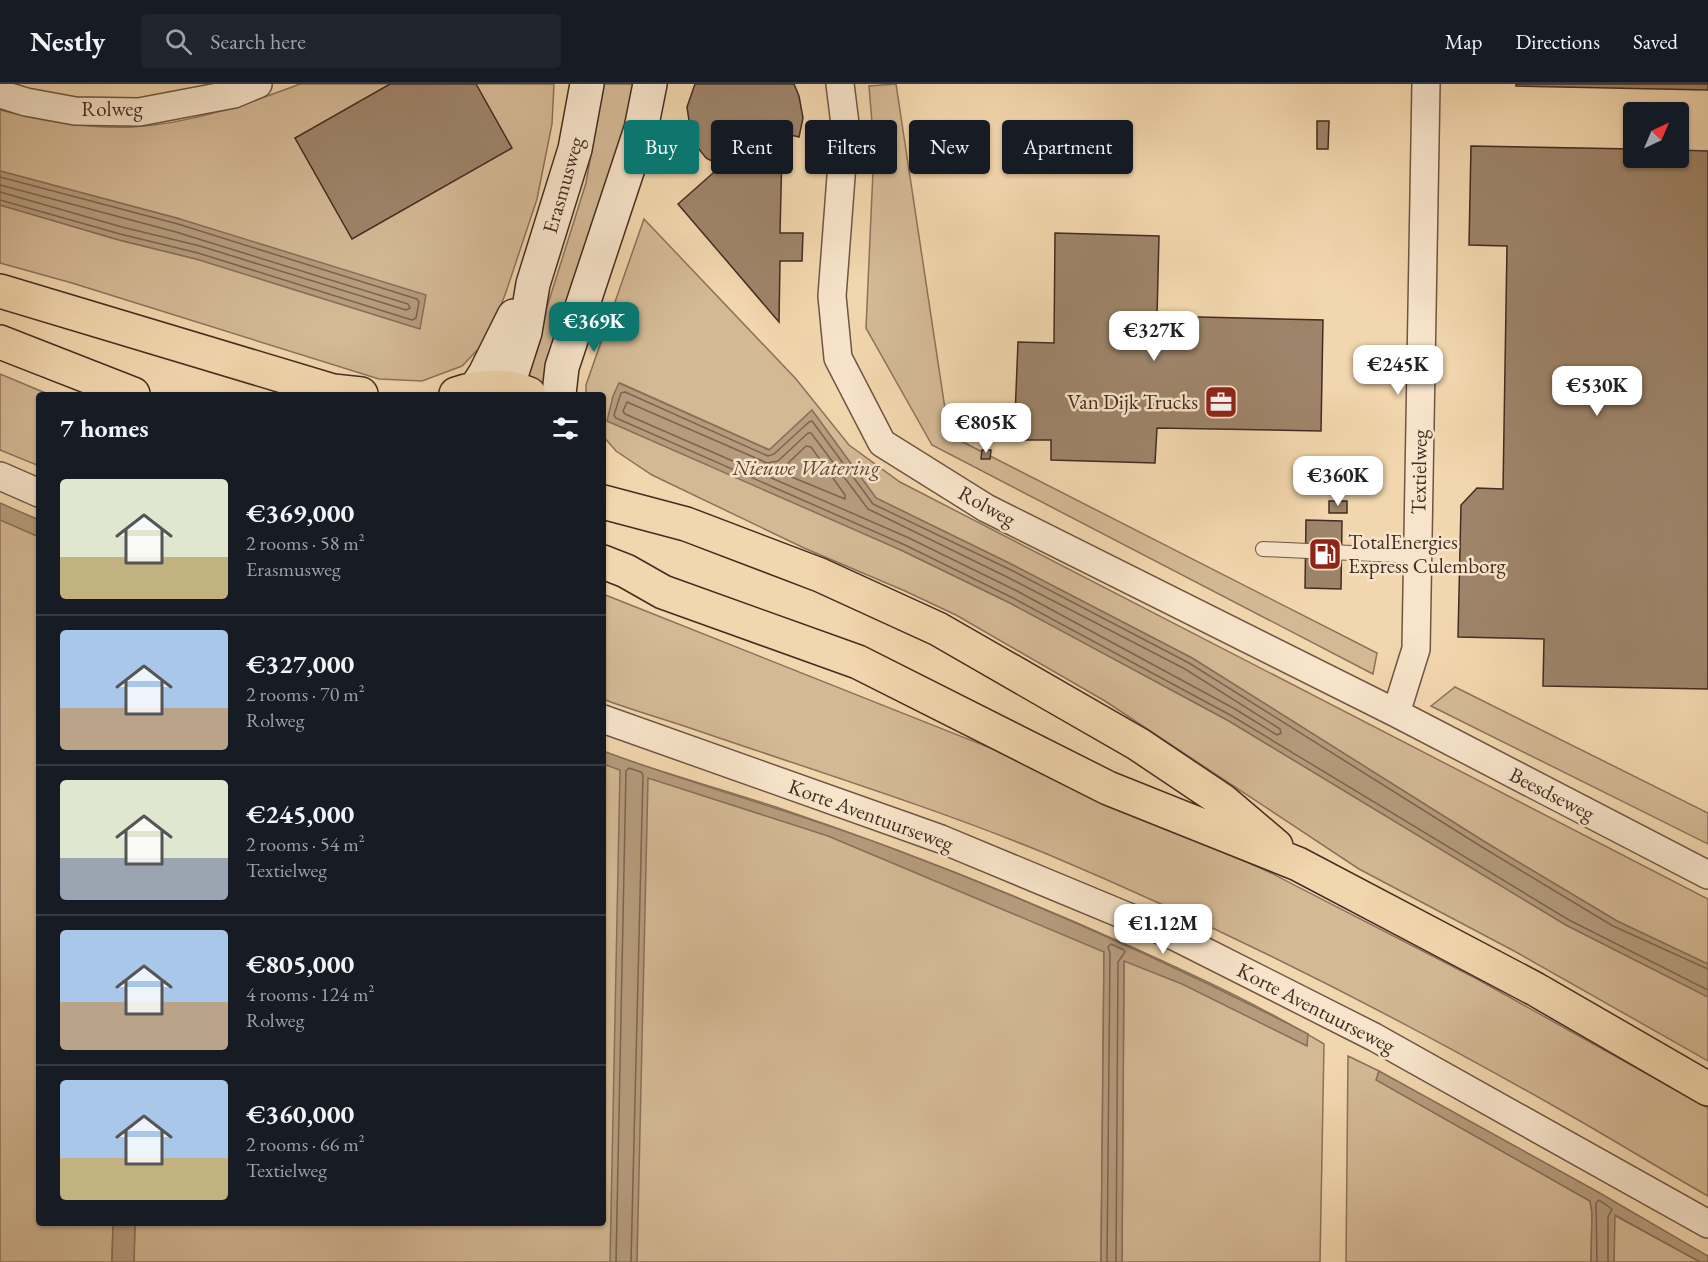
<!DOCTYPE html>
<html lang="en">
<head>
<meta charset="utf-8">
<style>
  body { margin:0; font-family:"EB Garamond",serif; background:#20242c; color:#f1f3f6; height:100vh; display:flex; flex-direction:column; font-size:22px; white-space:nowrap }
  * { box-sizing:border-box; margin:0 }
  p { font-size:20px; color:#9ea1a6 }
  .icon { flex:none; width:33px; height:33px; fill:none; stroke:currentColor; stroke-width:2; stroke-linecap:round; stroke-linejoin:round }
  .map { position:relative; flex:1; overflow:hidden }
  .side { position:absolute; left:36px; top:308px; width:570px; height:834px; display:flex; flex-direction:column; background:#171b24; border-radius:6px; box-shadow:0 2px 4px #0004 }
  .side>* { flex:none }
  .top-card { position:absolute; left:624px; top:36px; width:570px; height:54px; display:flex; gap:12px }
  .needle { width:39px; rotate:44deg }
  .controls { position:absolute; left:1623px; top:18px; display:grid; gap:12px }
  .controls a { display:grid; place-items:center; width:66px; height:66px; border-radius:6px; background:#171b24; box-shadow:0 2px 4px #0004; font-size:30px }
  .price { position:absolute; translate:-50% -51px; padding:0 14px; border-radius:12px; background:#fff; color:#222; font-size:20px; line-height:39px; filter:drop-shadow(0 2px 3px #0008) }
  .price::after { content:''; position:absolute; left:50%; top:36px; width:18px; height:14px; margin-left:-9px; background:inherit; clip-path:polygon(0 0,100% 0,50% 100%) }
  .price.selected { background:#0f766e; color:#fff }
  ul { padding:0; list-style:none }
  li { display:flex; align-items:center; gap:18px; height:150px; padding:0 24px }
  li+li { border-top:2px solid #363941 }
  li span { display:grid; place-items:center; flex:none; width:168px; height:120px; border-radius:6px; color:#555 }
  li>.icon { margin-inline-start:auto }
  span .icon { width:72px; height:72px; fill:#fffc; stroke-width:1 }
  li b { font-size:26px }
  h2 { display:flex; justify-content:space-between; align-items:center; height:72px; padding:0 24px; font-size:26px }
  .chip { padding:0 21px; border-radius:6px; background:#171b24; box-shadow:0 2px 4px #0004; font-size:21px; line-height:54px }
  .chip.selected { background:#0f766e; color:#fff }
  header { display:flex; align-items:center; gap:36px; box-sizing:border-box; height:84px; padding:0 30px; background:#171b24; border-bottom:2px solid #363941 }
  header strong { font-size:28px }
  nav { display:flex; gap:33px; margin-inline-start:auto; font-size:21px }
  .search { width:420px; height:54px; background:#20242c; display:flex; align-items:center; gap:15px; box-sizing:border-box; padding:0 21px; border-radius:6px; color:#9ea1a6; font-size:22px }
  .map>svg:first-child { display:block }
  .green { fill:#d4b995; stroke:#8c725b; stroke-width:1.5 }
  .water { fill:#b69c7d; stroke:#886f58; stroke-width:1.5 }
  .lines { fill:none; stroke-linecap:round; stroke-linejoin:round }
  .shore { stroke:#7c644f; stroke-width:1.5 }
  .building { fill:#9e846a; stroke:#432c21; stroke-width:1.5 }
  .lane-casing { stroke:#6f5644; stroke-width:16 }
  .street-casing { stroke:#6f5644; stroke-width:30 }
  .secondary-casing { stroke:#432c21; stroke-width:36 }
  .primary-casing { stroke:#432c21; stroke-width:36 }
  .lane { stroke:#f7e4ca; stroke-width:14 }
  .street { stroke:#f7e4ca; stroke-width:27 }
  .secondary { stroke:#f7e4ca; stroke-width:33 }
  .primary { stroke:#f2d6ad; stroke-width:33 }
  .labels { text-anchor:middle; stroke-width:5; stroke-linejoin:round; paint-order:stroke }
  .street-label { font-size:21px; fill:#432c21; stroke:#f7e4ca }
  .poi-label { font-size:21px; fill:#432c21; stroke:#f7e4ca; text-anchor:end }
  .water-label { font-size:22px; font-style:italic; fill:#604838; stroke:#f7e4ca }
</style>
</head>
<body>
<header>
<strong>Nestly</strong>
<div class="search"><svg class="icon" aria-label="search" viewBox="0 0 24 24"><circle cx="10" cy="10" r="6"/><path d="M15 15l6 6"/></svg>Search here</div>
<nav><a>Map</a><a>Directions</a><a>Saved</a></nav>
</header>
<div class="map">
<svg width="1708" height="1178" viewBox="0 0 1708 1178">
  <rect width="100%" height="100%" fill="#f2d6ad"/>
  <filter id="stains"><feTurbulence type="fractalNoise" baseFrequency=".00333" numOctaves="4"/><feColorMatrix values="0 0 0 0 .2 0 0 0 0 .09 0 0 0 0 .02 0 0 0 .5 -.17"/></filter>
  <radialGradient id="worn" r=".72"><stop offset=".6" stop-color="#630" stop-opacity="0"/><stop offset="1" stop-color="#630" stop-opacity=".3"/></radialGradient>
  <path class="green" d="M300,0H554L552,40L537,115L505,211L486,257L462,282L422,297L379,295L72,199L0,179V121L119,156L196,175L180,135L0,87V26C43,37 87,45 132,43C190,40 247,20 300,0Z
    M603,0H634L629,41L546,306L525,293L586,99Z
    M896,0L949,351L1377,569L1373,590L932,361L866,244L874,64L869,2Z
    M644,135L796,295L849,361L900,398L1708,815V880L1617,837L1485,758L1192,574L1011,480L876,414L812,327L770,366L620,299L903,467L1010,519L1229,637L1566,841L1708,913V977L1516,868L1359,785L1105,617L956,531L905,507L804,464L652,391L616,367L603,352V310H586V301Z
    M0,290L48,310H39V382L0,366Z
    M0,420L39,436V1138L113,1139L112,1178H0Z
    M603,510L1033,681L1269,788L1477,895L1708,1024V1112C1660,1085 1614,1056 1566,1029C1398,933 1225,845 1047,770C930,722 809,685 690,644C661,634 631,626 603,615Z
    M1455,603L1708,729V760L1431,622Z
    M603,668C660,688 718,704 776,723C897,764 1017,811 1134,864C1198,893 1263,923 1324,960L1320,1178H1122L1124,876L1104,869L1101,1178H134L135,1139L603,1138Z
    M1348,972L1379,987L1377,996L1590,1117L1592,1129L1591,1178H1346Z
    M1614,1131L1700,1178H1614Z"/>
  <path class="water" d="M0,87L180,135L426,211L420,245L196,175L119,156L0,121Z
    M619,299L769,366L812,326L876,414L1011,480L1192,574L1485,758L1617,837L1708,880V913L1566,841L1229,637L1010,519L903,467L607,337L613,312Z
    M0,419L39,436V453L0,436Z
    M603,667C697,702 793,727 886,762C1031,816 1171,879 1308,950L1307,962L1182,900L1124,877L1122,1178H1101L1104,868L828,752L648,694L637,1178H610L620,686L603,680Z
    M1379,987L1598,1108L1708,1172V1178H1700L1615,1131L1614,1178H1591L1592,1129L1590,1117L1376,996Z
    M113,1139H135L134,1178H112Z"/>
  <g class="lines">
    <path class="shore" d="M0,93L178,140L417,215L419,218L416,234L412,236L198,169L120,150L0,116
      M0,101L176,148L408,220L410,224L406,226L200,162L122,143L0,108
      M627,318L767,379L778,377L808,349H811L868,425L1005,492L1185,585L1280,645L1281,649L1277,651L1235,625L1017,507L909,454L625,330L623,327Z
      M806,362L811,363L845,411V415L782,389V385Z
      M1708,885L1613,842L1482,763L1189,579L1009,485L873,420L812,337L809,338L774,370L768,372L625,308L621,309L614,331L616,334L905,461L1013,514L1232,632L1569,836L1708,906
      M616,1178L626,687L629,684L641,688L643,691L631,1178
      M1107,1178L1110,869L1108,863L1111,860L1124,866L1125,868L1118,878L1116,1178
      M1597,1178L1596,1119L1599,1116L1612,1125L1608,1133V1178"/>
  </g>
  <path class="building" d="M390,0H476L512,64L352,155L295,54Z
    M695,0H794L799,12L803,34L799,53L791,51L782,68L780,149H803L802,177H780L779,238L678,120L721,82L706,74L694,59L691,50L687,23Z
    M1516,0H1708V6L1516,2Z
    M1317,37H1329L1328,65H1317Z
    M1471,62L1634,65V74H1678V66L1708,67V605L1543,602L1544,555L1458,553L1461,421L1477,404L1503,405L1507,162L1469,161Z
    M1055,149L1159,152L1157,232L1323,236L1321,347L1157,344L1155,379L1051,376V356H1014L1018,258L1054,259Z
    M982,366H991L990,375H981Z
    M1329,417H1347V429H1329Z
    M1306,436L1342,437L1341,505L1305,504Z"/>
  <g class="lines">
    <g class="lane-casing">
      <path id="lane" d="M1263,465L1418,472"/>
    </g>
    <g class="street-casing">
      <path id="street" d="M840,0L845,40L832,212L838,274L882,359L986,424L1396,629L1708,791
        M0,10L26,18L75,27L139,28L234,10L258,0
        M0,392L39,409
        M1396,629L1416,565L1426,0
        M603,635L941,755L1172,851L1374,953L1708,1140"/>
    </g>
    <g class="secondary-casing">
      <path id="secondary" d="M476,304L485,290L514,232
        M507,304L525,248L533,200L575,65L587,0
        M559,310L562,283L641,45L650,0"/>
    </g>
    <g class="primary-casing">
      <path id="primary" d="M0,207L333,307L361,310
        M0,258L133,310
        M456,310C479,302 506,300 529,310
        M603,418L686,440L820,491L938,545L1138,660L1223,717L1276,762
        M603,478L626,487L663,508L858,578L1108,704L1298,780L1535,905L1708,1005"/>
    </g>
    <use href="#lane" class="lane"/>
    <use href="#street" class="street"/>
    <use href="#secondary" class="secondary"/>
    <use href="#primary" class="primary"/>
  </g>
  <defs>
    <g id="office-square" transform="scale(1.725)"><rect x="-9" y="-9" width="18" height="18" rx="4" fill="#8f2418" stroke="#f7e4ca"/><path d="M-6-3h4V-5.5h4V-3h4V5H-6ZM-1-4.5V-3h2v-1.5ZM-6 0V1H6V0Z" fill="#fff"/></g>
    <g id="fuel-square" transform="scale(1.725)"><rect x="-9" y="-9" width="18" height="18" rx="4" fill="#8f2418" stroke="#f7e4ca"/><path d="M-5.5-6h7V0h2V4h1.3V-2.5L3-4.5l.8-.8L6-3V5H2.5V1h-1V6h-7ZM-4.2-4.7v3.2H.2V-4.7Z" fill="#fff"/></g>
  </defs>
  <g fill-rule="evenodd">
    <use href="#office-square" x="1221" y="318"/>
    <use href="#fuel-square" x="1325" y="470"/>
  </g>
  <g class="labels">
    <g class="street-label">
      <text x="112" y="32">Rolweg</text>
      <text transform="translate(563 101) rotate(-74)" y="7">Erasmusweg</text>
      <text transform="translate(1419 388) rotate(-89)" y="7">Textielweg</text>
      <text transform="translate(987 422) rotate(29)" y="7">Rolweg</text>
      <text transform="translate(1552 710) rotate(27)" y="7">Beesdseweg</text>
      <text transform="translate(871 731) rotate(20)" y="7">Korte Aventuurseweg</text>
      <text transform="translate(1316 924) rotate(27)" y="7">Korte Aventuurseweg</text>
    </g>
    <g class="poi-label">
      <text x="1198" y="325">Van Dijk Trucks</text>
      <text x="1348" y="465" text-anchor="start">TotalEnergies<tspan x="1348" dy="24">Express Culemborg</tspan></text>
    </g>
    <g class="water-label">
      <text x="806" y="391">Nieuwe Watering</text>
    </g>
  </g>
  <rect width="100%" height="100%" filter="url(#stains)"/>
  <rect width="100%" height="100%" fill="url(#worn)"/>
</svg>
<div class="controls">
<a><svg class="needle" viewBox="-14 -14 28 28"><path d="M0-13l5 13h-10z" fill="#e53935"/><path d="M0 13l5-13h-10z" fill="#9ea1a6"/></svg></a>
</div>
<b class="price selected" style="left:594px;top:269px">€369K</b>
<b class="price" style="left:1154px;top:278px">€327K</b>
<b class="price" style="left:1398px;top:312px">€245K</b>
<b class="price" style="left:1597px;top:333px">€530K</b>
<b class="price" style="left:986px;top:370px">€805K</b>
<b class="price" style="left:1338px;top:423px">€360K</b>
<b class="price" style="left:1163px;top:871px">€1.12M</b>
<div class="top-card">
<a class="chip selected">Buy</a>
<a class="chip">Rent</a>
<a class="chip">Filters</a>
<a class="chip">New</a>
<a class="chip">Apartment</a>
</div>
<section class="side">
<h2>7 homes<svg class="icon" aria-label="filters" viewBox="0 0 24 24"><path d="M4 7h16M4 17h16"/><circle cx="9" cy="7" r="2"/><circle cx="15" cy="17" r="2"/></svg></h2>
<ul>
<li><span style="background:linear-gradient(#dfe7d0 65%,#c2b280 0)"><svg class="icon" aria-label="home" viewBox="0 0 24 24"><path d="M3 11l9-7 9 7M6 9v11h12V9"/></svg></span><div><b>€369,000</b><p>2 rooms · 58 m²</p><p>Erasmusweg</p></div></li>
<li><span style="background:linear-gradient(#a9c7e8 65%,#b9a48a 0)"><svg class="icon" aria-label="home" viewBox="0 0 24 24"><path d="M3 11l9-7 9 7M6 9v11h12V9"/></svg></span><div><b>€327,000</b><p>2 rooms · 70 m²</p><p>Rolweg</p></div></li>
<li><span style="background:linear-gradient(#dfe7d0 65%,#9aa5b1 0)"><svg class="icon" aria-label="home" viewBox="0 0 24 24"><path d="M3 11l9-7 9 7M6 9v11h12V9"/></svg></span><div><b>€245,000</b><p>2 rooms · 54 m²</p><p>Textielweg</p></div></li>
<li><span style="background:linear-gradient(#a9c7e8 60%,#b9a48a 0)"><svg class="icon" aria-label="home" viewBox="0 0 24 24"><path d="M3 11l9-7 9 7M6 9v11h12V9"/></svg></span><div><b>€805,000</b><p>4 rooms · 124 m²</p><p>Rolweg</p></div></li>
<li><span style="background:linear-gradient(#a9c7e8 65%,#c2b280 0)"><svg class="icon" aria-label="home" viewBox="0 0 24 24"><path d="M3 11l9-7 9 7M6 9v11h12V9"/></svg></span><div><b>€360,000</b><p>2 rooms · 66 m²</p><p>Textielweg</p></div></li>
</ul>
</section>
</div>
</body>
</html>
